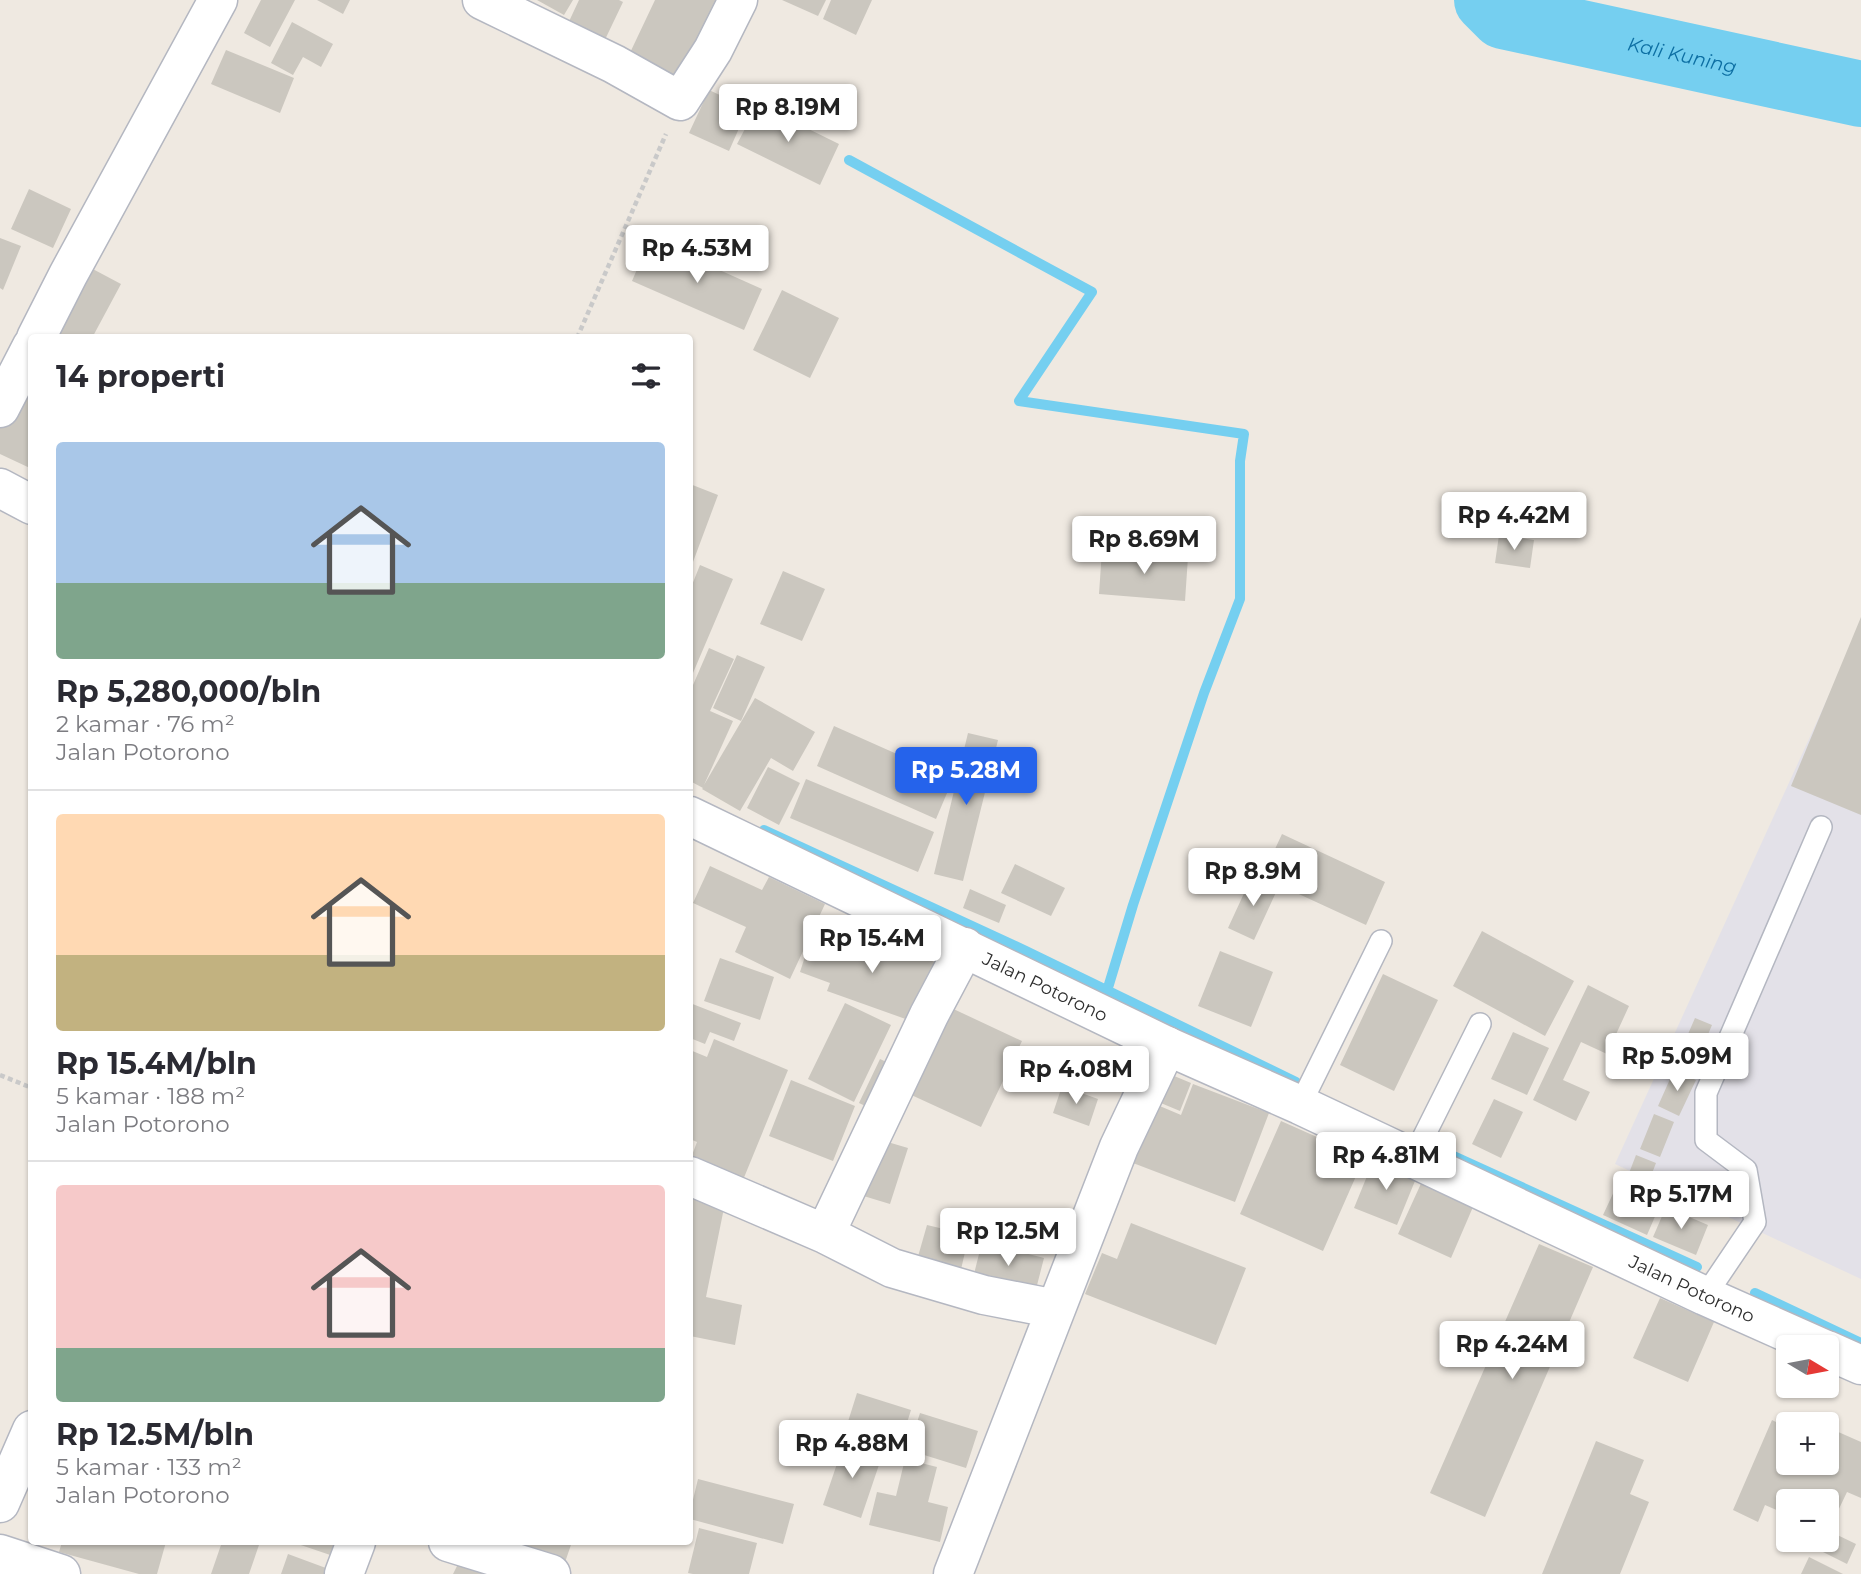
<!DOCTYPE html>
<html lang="id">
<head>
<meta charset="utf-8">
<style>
  body { margin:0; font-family:Montserrat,sans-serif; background:#f2f2f3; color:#2b2b33; height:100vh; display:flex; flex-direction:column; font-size:26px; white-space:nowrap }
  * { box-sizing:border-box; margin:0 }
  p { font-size:23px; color:#7c7c81 }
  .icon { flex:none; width:38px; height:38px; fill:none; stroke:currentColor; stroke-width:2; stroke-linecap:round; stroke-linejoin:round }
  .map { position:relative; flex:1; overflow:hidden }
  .sheet { position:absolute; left:28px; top:334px; width:665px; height:1211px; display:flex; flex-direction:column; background:#fff; border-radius:7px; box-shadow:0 2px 5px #0004 }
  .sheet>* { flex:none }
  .needle { width:46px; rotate:100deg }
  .buttons { position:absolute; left:1776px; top:1335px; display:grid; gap:14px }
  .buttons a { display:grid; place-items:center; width:63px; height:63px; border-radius:7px; background:#fff; box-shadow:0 2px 5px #0004; font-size:35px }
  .price { position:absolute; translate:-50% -60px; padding:0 16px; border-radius:7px; background:#fff; color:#222; font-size:23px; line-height:46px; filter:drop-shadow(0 2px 4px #0008) }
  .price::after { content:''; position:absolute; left:50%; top:42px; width:21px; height:16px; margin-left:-10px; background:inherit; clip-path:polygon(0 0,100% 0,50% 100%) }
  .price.current { background:#2563eb; color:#fff }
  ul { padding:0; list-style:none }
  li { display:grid; align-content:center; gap:14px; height:371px; padding:0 28px }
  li+li { border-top:2px solid #e1e1e2 }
  li span { display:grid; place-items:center; height:217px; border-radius:7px; color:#555 }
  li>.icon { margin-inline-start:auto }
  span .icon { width:126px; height:126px; fill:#fffc; stroke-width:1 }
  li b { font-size:30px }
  h2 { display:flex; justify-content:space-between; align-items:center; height:84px; padding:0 28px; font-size:30px }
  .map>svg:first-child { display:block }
  .industrial { fill:#e3e1e8 }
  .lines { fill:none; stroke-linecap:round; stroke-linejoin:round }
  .stream { stroke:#75cff0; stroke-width:10 }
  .river { stroke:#75cff0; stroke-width:66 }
  .building { fill:#cbc7bf }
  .service-casing { stroke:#b4b7c1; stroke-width:24 }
  .minor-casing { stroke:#b4b7c1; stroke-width:41 }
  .tertiary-casing { stroke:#b4b7c1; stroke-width:41 }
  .path { stroke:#c9c9c9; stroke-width:4.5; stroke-dasharray:5 3.5; stroke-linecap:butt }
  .service { stroke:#fff; stroke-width:21 }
  .minor { stroke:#fff; stroke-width:38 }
  .tertiary { stroke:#fff; stroke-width:38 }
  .labels { text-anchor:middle; stroke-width:6; stroke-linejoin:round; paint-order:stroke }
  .street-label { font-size:18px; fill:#2e2e2e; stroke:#fff }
  .water-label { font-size:19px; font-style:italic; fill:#0d6fa3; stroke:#fff }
</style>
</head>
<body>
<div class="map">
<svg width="1861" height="1574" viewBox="0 0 1861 1574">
  <rect width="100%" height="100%" fill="#efe9e1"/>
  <path class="industrial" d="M1861,625V1279L1615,1164Z"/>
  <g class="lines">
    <path class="stream" d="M849,160L1092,292L1019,401L1244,434L1240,461V599L1204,693L1133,905L1107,991
      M764,830L1026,951L1296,1082
      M1436,1148L1697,1267
      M1755,1293L1861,1343"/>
    <path class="river" id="s1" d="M1487,0L1503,16L1861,94"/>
  </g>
  <path class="building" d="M261,0H295L270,47L244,33Z
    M317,0H350L343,14Z
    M537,0H573L564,15Z
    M579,0H619L623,2L601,48L565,30Z
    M655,0H718L680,81L628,57Z
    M782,0H826L818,16Z
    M831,0H872L856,35L823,19Z
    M292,22L333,44L321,67L303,57L293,75L271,63Z
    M226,50L294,78L280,113L211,84Z
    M709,90L748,108L729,151L689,133Z
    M758,104L839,144L820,185L737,144Z
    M29,189L71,209L53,248L11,229Z
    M0,238L21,246L3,290L0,288Z
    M650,239L762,289L744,330L632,281Z
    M89,267L121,284L92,338H51Z
    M782,290L839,318L810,378L753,350Z
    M32,358V469L0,454V424Z
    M690,484L718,495L690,570Z
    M1499,535L1534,540L1530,568L1495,563Z
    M1102,550L1188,557L1185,601L1099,594Z
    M700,565L733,579L690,680V590Z
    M783,571L825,589L802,641L760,624Z
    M1861,617V815L1791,786Z
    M709,648L734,659L710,711L733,721L704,785L755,698L815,732L793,771L771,758L740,811L702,789L703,788L690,781V692Z
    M737,655L765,667L741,721L713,708Z
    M834,726L953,779L936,819L817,766Z
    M968,733L998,740L963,881L934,874Z
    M768,767L800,783L779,825L747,808Z
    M806,779L934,832L918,872L790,818Z
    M1282,834L1385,882L1366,925L1262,877Z
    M1015,864L1065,888L1051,916L1001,893Z
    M710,866L762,890L769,877L825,904L790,979L735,952L746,927L693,903Z
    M1252,876L1278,888L1254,940L1228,928Z
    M970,889L1006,905L999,923L963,908Z
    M1482,931L1574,981L1545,1036L1453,986Z
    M856,934L935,962L914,1022L827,991L830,983L800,972L811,938L850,952Z
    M1220,951L1273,972L1251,1027L1198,1006Z
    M720,958L774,977L760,1020L704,1001Z
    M1383,974L1438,1000L1394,1091L1340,1065Z
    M1588,985L1629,1006L1607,1054L1581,1042L1563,1080L1590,1092L1576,1121L1533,1100Z
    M690,1003L741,1023L734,1041L710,1032L705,1044L690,1038Z
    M845,1003L891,1025L854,1102L808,1079Z
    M947,1006L1022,1041L981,1127L907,1093Z
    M1695,1018L1712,1025L1692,1072L1675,1064Z
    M1513,1032L1549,1048L1527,1095L1491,1079Z
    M714,1039L788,1070L743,1180L691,1158L697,1142L690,1139V1050L707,1057Z
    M880,1059L899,1068L878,1112L859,1103Z
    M1674,1070L1696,1080L1679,1116L1658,1106Z
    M1167,1073L1191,1083L1180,1111L1156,1101Z
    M791,1080L855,1106L833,1161L769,1136Z
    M1193,1084L1269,1113L1235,1202L1133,1163L1155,1104L1181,1115Z
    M1062,1086L1098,1099L1089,1126L1053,1113Z
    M1494,1099L1523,1112L1501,1158L1472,1144Z
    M1654,1114L1674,1122L1660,1157L1640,1149Z
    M1281,1121L1364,1158L1323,1251L1240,1214Z
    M874,1138L908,1148L890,1204L857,1194Z
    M1636,1155L1656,1163L1646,1189L1626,1181Z
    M1374,1159L1417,1176L1397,1225L1354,1208Z
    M1424,1177L1476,1200L1451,1258L1398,1234Z
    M1617,1185L1660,1205L1647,1235L1603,1215Z
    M690,1196L725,1203L706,1297L742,1305L735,1345L690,1336Z
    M1666,1207L1708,1225L1696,1255L1653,1237Z
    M1131,1223L1246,1268L1216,1345L1085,1294L1102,1253L1117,1259Z
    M927,1225L969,1235L959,1278L915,1267Z
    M982,1242L1044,1258L1035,1293L973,1278Z
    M1539,1244L1593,1267L1485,1517L1430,1493Z
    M1660,1298L1714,1322L1688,1382L1633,1358Z
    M857,1393L911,1410L900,1445L846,1428Z
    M920,1413L978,1431L966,1468L908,1450Z
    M1772,1420L1788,1428V1463H1827V1427L1861,1442V1498L1847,1492L1836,1515L1827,1511V1502H1788V1515L1765,1505L1758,1522L1733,1510Z
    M1596,1441L1644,1460L1630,1494L1649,1502L1620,1574H1542Z
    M844,1443L882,1456L861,1518L823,1505Z
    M905,1459L937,1467L928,1502L948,1507L940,1542L869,1525L877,1492L896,1496Z
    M698,1479L794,1504L783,1544L690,1519V1512Z
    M699,1528L757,1543L749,1574H693L688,1573Z
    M1827,1530L1856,1544L1847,1564L1815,1548L1818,1540H1827Z
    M62,1542H166L157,1574H139L59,1552Z
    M222,1542H260L249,1574H211Z
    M292,1542H344L339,1558Z
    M486,1542H572L563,1568Z
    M288,1554L334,1571L333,1574H281Z
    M1809,1557L1843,1574H1801Z
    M460,1560L487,1574H453Z"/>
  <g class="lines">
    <g class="service-casing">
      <path id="service" d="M1300,1105L1381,941
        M1413,1158L1480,1024
        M1705,1296L1755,1222L1746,1170L1706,1140V1093L1821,827"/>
    </g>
    <g class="minor-casing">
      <path id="minor" d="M482,0L614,64L680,101L713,50L738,0
        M36,338L68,275L218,0
        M0,408L32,346
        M690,1176L825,1234L892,1268L984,1295L1056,1309
        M825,1234L929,1015L965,947
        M0,1503L32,1430
        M448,1542L551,1574
        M0,1554L61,1574
        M344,1574L356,1542
        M953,1574L1119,1147L1167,1046"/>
    </g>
    <g class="tertiary-casing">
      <g id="tertiary">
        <path d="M0,488L32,505"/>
        <path id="s2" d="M690,816L1167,1046L1300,1105L1705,1296L1822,1348"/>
        <path d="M1827,1350L1861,1365"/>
      </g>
    </g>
    <path class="path" d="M577,338L666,134
      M0,1075L32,1088"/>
    <use href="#service" class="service"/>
    <use href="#minor" class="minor"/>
    <use href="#tertiary" class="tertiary"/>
  </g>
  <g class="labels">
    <g class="street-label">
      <text dy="6" stroke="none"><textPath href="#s2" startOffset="394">Jalan Potorono</textPath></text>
      <text dy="6" stroke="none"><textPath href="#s2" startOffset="1108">Jalan Potorono</textPath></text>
    </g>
    <g class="water-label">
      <text dy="7" stroke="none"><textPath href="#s1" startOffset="206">Kali Kuning</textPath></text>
    </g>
  </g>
</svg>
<div class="buttons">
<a><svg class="needle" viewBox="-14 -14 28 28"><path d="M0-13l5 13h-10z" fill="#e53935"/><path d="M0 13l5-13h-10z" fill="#7c7c81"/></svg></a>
<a>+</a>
<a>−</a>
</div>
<b class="price" style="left:788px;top:144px">Rp 8.19M</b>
<b class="price" style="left:697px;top:285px">Rp 4.53M</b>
<b class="price" style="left:1514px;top:552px">Rp 4.42M</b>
<b class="price" style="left:1144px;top:576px">Rp 8.69M</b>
<b class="price current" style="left:966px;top:807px">Rp 5.28M</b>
<b class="price" style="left:1253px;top:908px">Rp 8.9M</b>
<b class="price" style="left:872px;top:975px">Rp 15.4M</b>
<b class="price" style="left:1677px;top:1093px">Rp 5.09M</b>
<b class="price" style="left:1076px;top:1106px">Rp 4.08M</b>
<b class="price" style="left:1386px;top:1192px">Rp 4.81M</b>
<b class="price" style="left:1681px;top:1231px">Rp 5.17M</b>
<b class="price" style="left:1008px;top:1268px">Rp 12.5M</b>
<b class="price" style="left:1512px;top:1381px">Rp 4.24M</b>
<b class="price" style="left:852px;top:1480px">Rp 4.88M</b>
<section class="sheet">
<h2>14 properti<svg class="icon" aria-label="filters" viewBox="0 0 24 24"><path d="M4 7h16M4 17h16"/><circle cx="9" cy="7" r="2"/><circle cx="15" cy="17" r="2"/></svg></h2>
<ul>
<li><span style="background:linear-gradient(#a9c7e8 65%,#7fa58c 0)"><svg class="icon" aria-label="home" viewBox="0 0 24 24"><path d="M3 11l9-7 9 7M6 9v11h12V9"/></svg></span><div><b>Rp 5,280,000/bln</b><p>2 kamar · 76 m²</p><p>Jalan Potorono</p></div></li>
<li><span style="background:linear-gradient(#ffd9b3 65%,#c2b280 0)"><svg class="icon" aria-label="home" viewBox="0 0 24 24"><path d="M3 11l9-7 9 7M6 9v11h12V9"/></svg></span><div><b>Rp 15.4M/bln</b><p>5 kamar · 188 m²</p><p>Jalan Potorono</p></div></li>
<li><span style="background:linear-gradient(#f6c9c9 75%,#7fa58c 0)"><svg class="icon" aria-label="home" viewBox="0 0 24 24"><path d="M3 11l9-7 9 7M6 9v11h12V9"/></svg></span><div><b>Rp 12.5M/bln</b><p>5 kamar · 133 m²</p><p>Jalan Potorono</p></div></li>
</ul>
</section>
</div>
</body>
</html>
